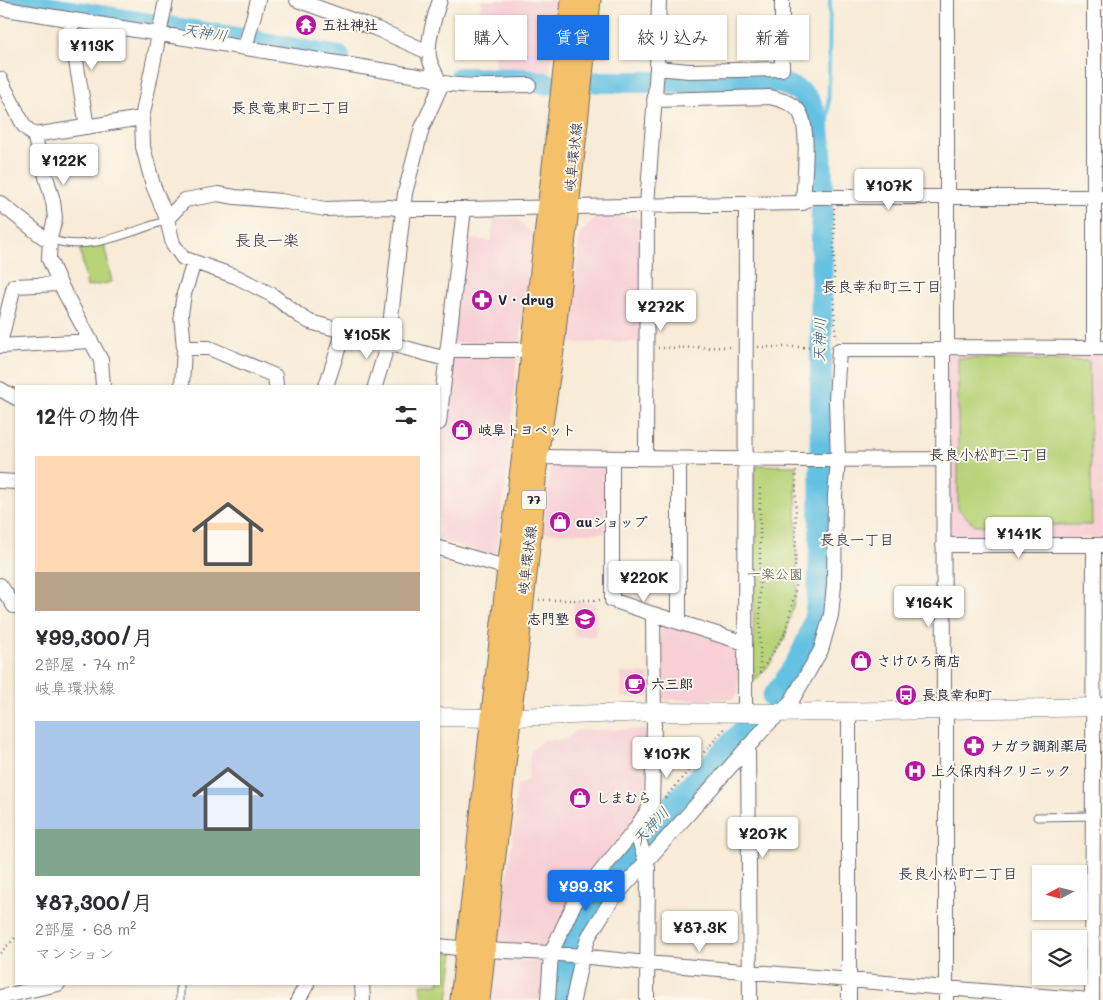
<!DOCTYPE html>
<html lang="ja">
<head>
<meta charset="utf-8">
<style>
  body { margin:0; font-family:Mali,"Klee One",sans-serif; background:#f7f7f7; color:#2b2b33; height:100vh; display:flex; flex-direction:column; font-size:19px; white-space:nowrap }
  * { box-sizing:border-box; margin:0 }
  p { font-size:16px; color:#7c7c81 }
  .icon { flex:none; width:28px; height:28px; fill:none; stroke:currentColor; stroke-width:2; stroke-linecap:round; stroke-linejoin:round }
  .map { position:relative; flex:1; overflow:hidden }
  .drawer { position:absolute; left:15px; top:385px; width:425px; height:600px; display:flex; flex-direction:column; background:#fff; border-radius:0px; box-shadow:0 1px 4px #0004 }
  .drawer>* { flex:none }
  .banner { position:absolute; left:455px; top:15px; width:475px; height:45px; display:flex; gap:10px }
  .needle { width:32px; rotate:263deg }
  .buttons { position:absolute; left:1032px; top:865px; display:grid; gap:10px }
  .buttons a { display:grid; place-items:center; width:55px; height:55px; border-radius:0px; background:#fff; box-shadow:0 1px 4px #0004; font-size:25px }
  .price { position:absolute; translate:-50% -42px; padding:0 11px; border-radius:5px; background:#fff; color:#222; font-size:16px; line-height:32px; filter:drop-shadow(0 1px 2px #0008) }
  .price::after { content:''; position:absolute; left:50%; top:30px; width:15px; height:11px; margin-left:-8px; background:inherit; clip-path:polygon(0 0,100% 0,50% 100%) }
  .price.selected { background:#1a73e8; color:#fff }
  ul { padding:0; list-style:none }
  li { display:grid; align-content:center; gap:10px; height:265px; padding:0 20px }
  li span { display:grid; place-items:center; height:155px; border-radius:0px; color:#555 }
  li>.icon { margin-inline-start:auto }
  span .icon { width:90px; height:90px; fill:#fffc; stroke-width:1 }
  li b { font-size:21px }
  h2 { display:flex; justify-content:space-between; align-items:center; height:60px; padding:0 20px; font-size:21px }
  .pill { padding:0 18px; border-radius:0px; background:#fff; box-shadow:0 1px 4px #0004; font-size:18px; line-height:45px }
  .pill.selected { background:#1a73e8; color:#fff }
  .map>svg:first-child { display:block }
  .built { fill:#f7cfd5 }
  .green { fill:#b8d378; stroke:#6d7a5a }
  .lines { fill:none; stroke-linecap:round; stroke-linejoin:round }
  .stream { stroke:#64c1e2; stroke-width:4 }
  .river { stroke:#64c1e2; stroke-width:22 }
  .service-casing { stroke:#6d6872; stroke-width:9 }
  .minor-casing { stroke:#6d6872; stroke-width:16 }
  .tertiary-casing { stroke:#6d6872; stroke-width:19 }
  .primary-casing { stroke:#6d6872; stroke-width:23 }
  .path { stroke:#6d6872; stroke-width:2.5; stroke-dasharray:1 4; stroke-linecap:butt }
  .service { stroke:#fff; stroke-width:7 }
  .minor { stroke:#fff; stroke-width:14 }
  .tertiary { stroke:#fff; stroke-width:18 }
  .primary { stroke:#f4c16b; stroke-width:21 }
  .labels { text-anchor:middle; stroke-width:4; stroke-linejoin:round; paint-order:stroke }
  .shield { fill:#fbf7ec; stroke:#636270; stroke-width:1 }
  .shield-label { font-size:12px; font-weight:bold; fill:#22223b }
  .poi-label { font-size:14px; font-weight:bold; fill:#22223b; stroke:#fbf7ec; text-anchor:start }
  .street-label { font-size:14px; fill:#22223b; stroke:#fbf7ec }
  .park-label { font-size:14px; fill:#4f574d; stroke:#fbf7ec }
  .water-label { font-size:15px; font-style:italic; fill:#395a75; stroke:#fbf7ec }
  .neighbourhood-label { font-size:15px; fill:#22223b; stroke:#fbf7ec }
  .quarter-label { font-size:16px; fill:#22223b; stroke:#fbf7ec }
</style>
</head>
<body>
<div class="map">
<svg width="1103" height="1000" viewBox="0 0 1103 1000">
  <rect width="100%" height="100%" fill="#fbf7ec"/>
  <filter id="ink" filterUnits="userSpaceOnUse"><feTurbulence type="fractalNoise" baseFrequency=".02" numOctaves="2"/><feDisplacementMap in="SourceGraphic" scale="10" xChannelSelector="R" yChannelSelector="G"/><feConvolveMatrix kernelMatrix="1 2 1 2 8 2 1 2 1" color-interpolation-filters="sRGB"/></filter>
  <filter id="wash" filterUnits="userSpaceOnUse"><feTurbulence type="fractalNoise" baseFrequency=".0096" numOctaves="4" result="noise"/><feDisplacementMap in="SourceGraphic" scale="20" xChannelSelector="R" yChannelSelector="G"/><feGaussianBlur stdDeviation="1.12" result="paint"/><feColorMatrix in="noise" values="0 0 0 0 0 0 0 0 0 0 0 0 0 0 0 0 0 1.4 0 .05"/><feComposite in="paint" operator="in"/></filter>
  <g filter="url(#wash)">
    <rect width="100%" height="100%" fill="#f8ebd7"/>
    <path class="built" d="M481,0H559L549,76L495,75V41L479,40Z
      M1098,49H1103V115H1098Z
      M635,216L640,220V342L566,343L580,233L596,218Z
      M517,218L533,235L520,342L453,343L465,238L491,241L494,219Z
      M952,352L1103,353V538L949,540L946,357Z
      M451,357H517L509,455L496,552L492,556L439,539V470Z
      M601,465L605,470V533H543L550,470L554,466Z
      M574,602H596V636L574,637Z
      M664,622L734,643L738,649V693L733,699L664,700L659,694L660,627Z
      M621,673L649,674V695L645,698H621Z
      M643,729L647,732L646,793L643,810L574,894L551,936L548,946L540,949L501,946L498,941L510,857L517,786L528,780L530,752L543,740L566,739L576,730Z
      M495,958L547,963L542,1000H491Z"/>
    <path class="green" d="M104,244L112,282L87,287L80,249Z
      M958,358L1089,361L1092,525H975L958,509Z
      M758,465L796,466L797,592L784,640L770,664L753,683L754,471Z
      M439,952L454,953L448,1000H423L421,984H439Z"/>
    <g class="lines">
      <path class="stream" d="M820,147L828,139L830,0"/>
      <path class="river" d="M2,0L232,37L339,57
        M460,78L527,79L548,84
        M598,82H773C786,84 798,88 807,98C824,117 821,167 822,192L820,552C819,569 819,586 817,603C814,638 794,670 773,697
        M560,1000L561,983L579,922L625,854L748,725"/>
    </g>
  </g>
  <g filter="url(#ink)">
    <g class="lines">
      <g class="service-casing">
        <path id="service" d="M50,239C86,253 127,233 162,222L167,219
          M1037,817L1092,816
          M180,984V1000"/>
      </g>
      <g class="minor-casing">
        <path id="minor" d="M166,0L142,118L143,147L153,185L167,219L173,244L183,258L237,277L272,295L300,316L310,322L446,359
          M297,0L377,29L428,52
          M0,8L430,78C453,90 501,85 529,85
          M69,19L87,127
          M245,48L258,0
          M657,68L689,71L782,69V0
          M0,79L24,126L34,135L53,201L55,218L50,239L49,259L60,284L101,360L103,386
          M654,100L770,97C781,100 794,103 800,113C810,130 804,182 803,203
          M34,135L142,118
          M0,203L43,237L50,239
          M167,219L185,200L218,194L235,197L281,201L325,209L389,207L403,209H464L803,203L810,197H1103
          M0,343L14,286L60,284
          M0,346L90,341
          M947,347V0
          M184,348H209L275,376L276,386
          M1094,348V0
          M447,350H532
          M943,350L944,710L946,719V1000
          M182,386L184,348L181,314L184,294L194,262
          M326,386L344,331
          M375,386L388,343L405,193L422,128L439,90C441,77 430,68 429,56C427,42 435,14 440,0
          M0,389L16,398
          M439,423L464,209
          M537,457L809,460L944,459
          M612,458V600L653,614
          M646,458L647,205L657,68L659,0
          M0,481L16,482
          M943,545H1103
          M439,548L508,568
          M0,585L14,606H16
          M679,622V459
          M745,713L746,204
          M748,746L750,1000
          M634,831L637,834L648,868L647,1000
          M439,946L467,949
          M484,950L551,953L647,963L1090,1000
          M362,984L363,1000
          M0,997L58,984
          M298,1000L307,984
          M548,1000L551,953L574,904L634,831L652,804L654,725L653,614L745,643
          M573,1000L582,957L589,936L611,901L770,722L782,712L792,700L821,650L831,615L834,585L835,496L838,460L836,400L839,350H943L947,347L1103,348
          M849,1000V711
          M1092,1000L1094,545"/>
      </g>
      <g class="tertiary-casing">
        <path id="tertiary" d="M439,717L491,718L653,712L772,713L1103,707"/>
      </g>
      <g class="primary-casing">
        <path id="primary" d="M461,1000L508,568L523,454L532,350L572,0
          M479,1000L531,529L537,457L553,350L590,0"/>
      </g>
      <path class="path" d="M834,208V308L836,338
        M758,347H827
        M658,348L732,347
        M760,488V673L785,634L795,593L796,471
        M539,600H601
        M665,798L725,728
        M0,953L16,937"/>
      <use href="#service" class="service"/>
      <use href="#minor" class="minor"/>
      <use href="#tertiary" class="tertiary"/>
      <use href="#primary" class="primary"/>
    </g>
  </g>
  <defs>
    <g id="temple-disc" transform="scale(1.125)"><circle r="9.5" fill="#b5179e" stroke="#fbf7ec"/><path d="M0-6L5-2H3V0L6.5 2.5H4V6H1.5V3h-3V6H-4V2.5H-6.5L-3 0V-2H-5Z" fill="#fff"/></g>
    <g id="pharmacy-disc" transform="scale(1.125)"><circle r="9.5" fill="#b5179e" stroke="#fbf7ec"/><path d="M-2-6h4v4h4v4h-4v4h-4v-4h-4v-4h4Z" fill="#fff"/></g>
    <g id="shop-disc" transform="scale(1.125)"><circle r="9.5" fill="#b5179e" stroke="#fbf7ec"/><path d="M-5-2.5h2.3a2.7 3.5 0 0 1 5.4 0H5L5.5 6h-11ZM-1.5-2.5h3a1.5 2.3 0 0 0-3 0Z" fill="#fff"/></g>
    <g id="school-disc" transform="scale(1.125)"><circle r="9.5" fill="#b5179e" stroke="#fbf7ec"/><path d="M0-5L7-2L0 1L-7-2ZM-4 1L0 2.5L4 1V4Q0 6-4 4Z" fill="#fff"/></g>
    <g id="cafe-disc" transform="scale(1.125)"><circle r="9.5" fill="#b5179e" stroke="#fbf7ec"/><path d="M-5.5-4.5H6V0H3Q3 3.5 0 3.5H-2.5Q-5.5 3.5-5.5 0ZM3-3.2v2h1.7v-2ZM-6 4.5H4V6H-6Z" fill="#fff"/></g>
    <g id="bus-disc" transform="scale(1.125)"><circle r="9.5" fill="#b5179e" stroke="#fbf7ec"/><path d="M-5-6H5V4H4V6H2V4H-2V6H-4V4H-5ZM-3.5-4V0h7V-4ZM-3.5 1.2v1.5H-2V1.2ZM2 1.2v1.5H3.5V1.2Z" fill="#fff"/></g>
    <g id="hospital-disc" transform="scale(1.125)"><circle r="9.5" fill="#b5179e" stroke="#fbf7ec"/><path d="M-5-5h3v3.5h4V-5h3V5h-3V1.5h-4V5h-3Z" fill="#fff"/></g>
  </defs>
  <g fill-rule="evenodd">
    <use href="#temple-disc" x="306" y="25"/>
    <use href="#pharmacy-disc" x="482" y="300"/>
    <use href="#shop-disc" x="462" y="430"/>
    <use href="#shop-disc" x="560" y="522"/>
    <use href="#school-disc" x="585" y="619"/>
    <use href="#shop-disc" x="861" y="661"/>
    <use href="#cafe-disc" x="635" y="684"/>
    <use href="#bus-disc" x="906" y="695"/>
    <use href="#pharmacy-disc" x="974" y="746"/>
    <use href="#hospital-disc" x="915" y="771"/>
    <use href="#shop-disc" x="580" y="798"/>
  </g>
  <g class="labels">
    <rect class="shield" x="521.5" y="490.5" width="25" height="19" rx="4"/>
    <g class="shield-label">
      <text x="534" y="504">77</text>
    </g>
    <g class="poi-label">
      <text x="322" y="30">五社神社</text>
      <text x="498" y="305">V・drug</text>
      <text x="478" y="435">岐阜トヨペット</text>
      <text x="576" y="527">auショップ</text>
      <text x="569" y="624" text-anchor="end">志門塾</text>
      <text x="877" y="666">さけひろ商店</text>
      <text x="651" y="689">六三郎</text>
      <text x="922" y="700">長良幸和町</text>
      <text x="990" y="751">ナガラ調剤薬局</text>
      <text x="931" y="776">上久保内科クリニック</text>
      <text x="596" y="803">しまむら</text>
    </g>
    <g class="street-label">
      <text transform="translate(573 157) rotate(-84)" y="5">岐阜環状線</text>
      <text transform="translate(527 560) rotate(-83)" y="5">岐阜環状線</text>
    </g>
    <g class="park-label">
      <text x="775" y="579">一楽公園</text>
    </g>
    <g class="water-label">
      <text transform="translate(205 33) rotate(9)" y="5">天神川</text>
      <text transform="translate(820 340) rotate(-89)" y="5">天神川</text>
      <text transform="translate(651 826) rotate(-46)" y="5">天神川</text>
    </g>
    <g class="neighbourhood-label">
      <text x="291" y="113">長良竜東町二丁目</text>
      <text x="882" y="292">長良幸和町三丁目</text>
      <text x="989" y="460">長良小松町三丁目</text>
      <text x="857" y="545">長良一丁目</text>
      <text x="958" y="879">長良小松町二丁目</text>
    </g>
    <g class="quarter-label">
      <text x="267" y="246">長良一楽</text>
    </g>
  </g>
</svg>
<div class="buttons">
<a><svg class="needle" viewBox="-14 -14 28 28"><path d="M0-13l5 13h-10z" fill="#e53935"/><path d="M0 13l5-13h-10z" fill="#7c7c81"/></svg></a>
<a><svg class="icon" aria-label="layers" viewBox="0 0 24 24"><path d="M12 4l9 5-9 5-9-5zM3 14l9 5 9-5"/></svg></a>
</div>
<b class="price" style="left:92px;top:71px">¥113K</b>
<b class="price" style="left:64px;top:186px">¥122K</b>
<b class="price" style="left:889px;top:211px">¥107K</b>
<b class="price" style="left:661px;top:332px">¥272K</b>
<b class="price" style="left:367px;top:360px">¥105K</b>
<b class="price" style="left:1019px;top:559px">¥141K</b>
<b class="price" style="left:644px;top:603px">¥220K</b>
<b class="price" style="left:929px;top:628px">¥164K</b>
<b class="price" style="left:667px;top:779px">¥107K</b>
<b class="price" style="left:763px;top:859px">¥207K</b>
<b class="price selected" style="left:586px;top:912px">¥99.3K</b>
<b class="price" style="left:700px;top:953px">¥87.3K</b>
<div class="banner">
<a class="pill">購入</a>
<a class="pill selected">賃貸</a>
<a class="pill">絞り込み</a>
<a class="pill">新着</a>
</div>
<section class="drawer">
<h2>12件の物件<svg class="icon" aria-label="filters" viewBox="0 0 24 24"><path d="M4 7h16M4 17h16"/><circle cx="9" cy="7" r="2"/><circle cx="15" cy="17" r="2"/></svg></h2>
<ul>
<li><span style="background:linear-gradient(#ffd9b3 75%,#b9a48a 0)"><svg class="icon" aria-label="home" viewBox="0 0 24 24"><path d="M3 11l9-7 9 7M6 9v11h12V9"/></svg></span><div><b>¥99,300/月</b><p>2部屋 · 74 m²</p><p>岐阜環状線</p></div></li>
<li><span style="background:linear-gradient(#a9c7e8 70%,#7fa58c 0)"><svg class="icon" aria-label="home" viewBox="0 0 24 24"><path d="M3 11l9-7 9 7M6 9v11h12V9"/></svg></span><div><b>¥87,300/月</b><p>2部屋 · 68 m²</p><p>マンション</p></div></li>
</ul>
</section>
</div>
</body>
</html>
